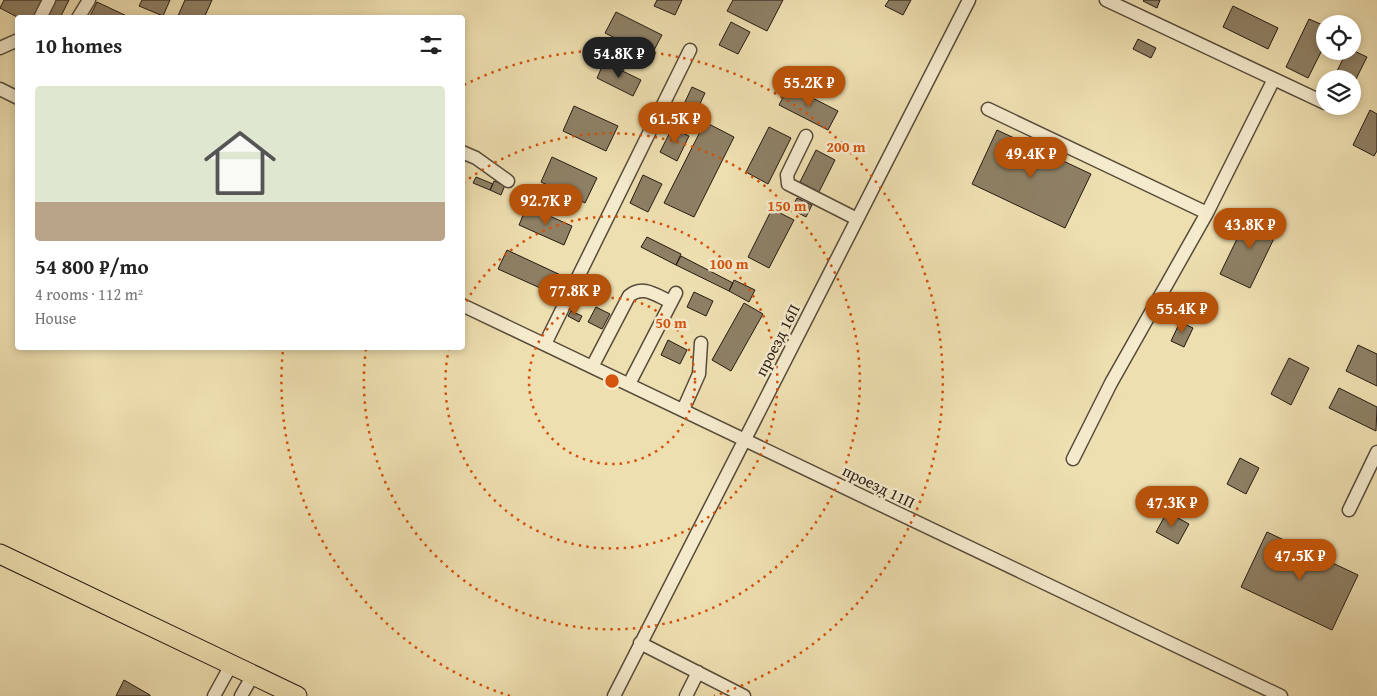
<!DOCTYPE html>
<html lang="en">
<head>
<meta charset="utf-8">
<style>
  body { margin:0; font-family:"Gentium Book Plus",serif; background:#f2f2f2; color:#222; height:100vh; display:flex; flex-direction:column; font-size:19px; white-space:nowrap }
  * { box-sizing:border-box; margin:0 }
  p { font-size:16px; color:#767676 }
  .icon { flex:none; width:28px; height:28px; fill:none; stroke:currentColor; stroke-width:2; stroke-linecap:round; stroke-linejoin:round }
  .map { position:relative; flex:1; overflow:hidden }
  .sheet { position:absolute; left:15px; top:15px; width:450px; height:335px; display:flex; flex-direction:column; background:#fff; border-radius:5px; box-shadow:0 2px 8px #0003 }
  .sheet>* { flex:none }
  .fabs { position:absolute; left:1316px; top:15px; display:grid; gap:10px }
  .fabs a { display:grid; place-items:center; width:45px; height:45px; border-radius:50%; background:#fff; box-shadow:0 2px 8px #0003; font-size:25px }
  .price { position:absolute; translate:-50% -42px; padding:0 11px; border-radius:18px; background:#b45309; color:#fff; font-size:16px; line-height:32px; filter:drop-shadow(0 1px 2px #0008) }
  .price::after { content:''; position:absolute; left:50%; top:30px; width:15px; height:11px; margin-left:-8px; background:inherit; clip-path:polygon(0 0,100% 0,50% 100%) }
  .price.current { background:#222; color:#fff }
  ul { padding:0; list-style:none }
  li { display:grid; align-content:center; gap:10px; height:265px; padding:0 20px }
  li span { display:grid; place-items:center; height:155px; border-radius:5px; color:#555 }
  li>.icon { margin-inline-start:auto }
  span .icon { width:90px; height:90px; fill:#fffc; stroke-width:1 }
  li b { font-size:21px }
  h2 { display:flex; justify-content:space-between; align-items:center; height:60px; padding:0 20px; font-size:21px }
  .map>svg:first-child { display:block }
  .building { fill:#8e8065; stroke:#251a14 }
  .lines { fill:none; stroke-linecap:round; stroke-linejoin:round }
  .minor-casing { stroke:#574b3b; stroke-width:15 }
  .highway-casing { stroke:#251a14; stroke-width:21 }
  .minor { stroke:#f4eacc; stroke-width:12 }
  .highway { stroke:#eedfb0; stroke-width:19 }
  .ring { fill:none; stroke:#d4530d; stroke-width:2.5; stroke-dasharray:2.5 5 }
  .labels { text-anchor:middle; stroke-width:5; stroke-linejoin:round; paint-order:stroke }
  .street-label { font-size:16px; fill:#251a14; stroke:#f4eacc }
  .centre { fill:#d4530d; stroke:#f4eacc; stroke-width:2.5 }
  .ring-label { font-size:15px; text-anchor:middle; font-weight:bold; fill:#d4530d; stroke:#f4eacc; stroke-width:5; stroke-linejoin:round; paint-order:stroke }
</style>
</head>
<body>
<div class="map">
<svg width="1377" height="696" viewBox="0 0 1377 696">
  <rect width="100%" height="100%" fill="#eedfb0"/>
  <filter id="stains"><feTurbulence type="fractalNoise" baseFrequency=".004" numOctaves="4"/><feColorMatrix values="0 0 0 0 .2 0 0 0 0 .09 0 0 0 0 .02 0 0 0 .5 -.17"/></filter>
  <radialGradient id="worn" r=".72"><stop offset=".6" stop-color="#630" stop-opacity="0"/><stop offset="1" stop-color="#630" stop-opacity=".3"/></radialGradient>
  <path class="building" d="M4,0H42L34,18H19L0,8Z
    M56,0H69L60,18H47Z
    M142,0H170L163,16L139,6Z
    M185,0H212L204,18H177Z
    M657,0H682L675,15L654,6Z
    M733,0H783L767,31L727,11Z
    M889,0H911L903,15L885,6Z
    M1144,0H1160L1157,8L1143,1Z
    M97,2L131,18H89Z
    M1233,6L1278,28L1268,49L1223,27Z
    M616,12L662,35L651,56L605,33Z
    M1309,19L1325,26V44L1308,78L1286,67Z
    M731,22L750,32L738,54L719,45Z
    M1138,39L1156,48L1151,58L1133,49Z
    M1352,50L1367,57L1352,87V79H1333L1347,51H1352Z
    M604,62L641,80L633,96L597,78Z
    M789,86L838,111L828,130L779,105Z
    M692,87L705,93L697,110L684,104Z
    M574,106L618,126L606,151L563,131Z
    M1370,110L1377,114V151L1374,156L1353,145Z
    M705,122L734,137L694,217L664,203Z
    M769,127L791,138L768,184L746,172Z
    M672,128L689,136L677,161L660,152Z
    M997,130L1091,174L1065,228L972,184Z
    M816,150L835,160L819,192L800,182Z
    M552,157L597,178L585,203L541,182Z
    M643,175L662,184L648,212L630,203Z
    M476,177L493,184L490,190L473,183Z
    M494,181L505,185L501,195L490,190Z
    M797,198L812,205L806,217L791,209Z
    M527,206L572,226L564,245L519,225Z
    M772,209L794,220L769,268L748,257Z
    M1250,212L1280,226L1250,288L1220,274Z
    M647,237L681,254L676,265L641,247Z
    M507,250L567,278L558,296L498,269Z
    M681,256L733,283L729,291L676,265Z
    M734,280L755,290L749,302L729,291Z
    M694,292L713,301L706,316L687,307Z
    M744,303L763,314L731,371L712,360Z
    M596,307L610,314L602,329L588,322Z
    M571,311L582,316L579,322L568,316Z
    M1180,322L1193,328L1184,347L1171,341Z
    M668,340L687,350L680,364L661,355Z
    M1358,345L1377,354V386L1346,371Z
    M1289,358L1309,368L1291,405L1271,394Z
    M1339,388L1377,407L1376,431L1329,408Z
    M1240,458L1259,468L1246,494L1227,484Z
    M1167,512L1189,524L1178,544L1156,532Z
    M1267,532L1358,575L1332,630L1241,587Z
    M124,680L150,695V696H116Z"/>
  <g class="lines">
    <g class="minor-casing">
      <path id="minor" d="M1106,0L1325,103
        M40,18L49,0
        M78,18L89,0
        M0,48L18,40
        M0,89L18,98
        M988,109L1207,213
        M806,136L787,175L788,184L857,219
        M462,152L476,158L508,181
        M462,305L1281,696
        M545,344L690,50
        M592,367L629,296C643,284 657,296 671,302
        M629,384L676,293
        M683,410L699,374L701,343
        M1073,459L1111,383L1207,213L1274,79
        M1349,510L1377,452
        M640,643L744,696
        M214,696L231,665
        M241,696L253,675
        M614,696L969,0
        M686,696L698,672"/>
    </g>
    <g class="highway-casing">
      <path id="highway" d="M0,554L297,696"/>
    </g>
    <use href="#minor" class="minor"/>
    <use href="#highway" class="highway"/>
  </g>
  <g class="ring">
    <circle cx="612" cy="381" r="83"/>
    <path d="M463 308A166 166 0 1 1 449 348"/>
    <path d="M463 183A248 248 0 1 1 366 349"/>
    <path d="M510 696A331 331 0 0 1 283 349M464 85A331 331 0 1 1 714 696"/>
  </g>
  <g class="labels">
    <g class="street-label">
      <text transform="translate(777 340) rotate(-63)" y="6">проезд 16П</text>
      <text transform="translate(879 486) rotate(26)" y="6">проезд 11П</text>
    </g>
  </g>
  <circle cx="612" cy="381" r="8" class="centre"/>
  <g class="ring-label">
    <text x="846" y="152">200 m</text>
    <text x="787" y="211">150 m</text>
    <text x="729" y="269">100 m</text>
    <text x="671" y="328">50 m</text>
  </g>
  <rect width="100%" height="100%" filter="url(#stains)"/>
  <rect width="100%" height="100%" fill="url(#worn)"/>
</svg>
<div class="fabs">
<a><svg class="icon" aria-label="locate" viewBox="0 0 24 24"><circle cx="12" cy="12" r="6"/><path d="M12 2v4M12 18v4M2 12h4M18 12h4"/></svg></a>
<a><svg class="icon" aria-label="layers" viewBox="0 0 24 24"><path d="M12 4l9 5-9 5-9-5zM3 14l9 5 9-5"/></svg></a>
</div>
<b class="price current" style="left:619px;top:79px">54.8K ₽</b>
<b class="price" style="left:809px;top:108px">55.2K ₽</b>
<b class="price" style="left:675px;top:144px">61.5K ₽</b>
<b class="price" style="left:1031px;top:179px">49.4K ₽</b>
<b class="price" style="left:546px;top:226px">92.7K ₽</b>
<b class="price" style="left:1250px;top:250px">43.8K ₽</b>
<b class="price" style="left:575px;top:316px">77.8K ₽</b>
<b class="price" style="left:1182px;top:334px">55.4K ₽</b>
<b class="price" style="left:1172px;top:528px">47.3K ₽</b>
<b class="price" style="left:1300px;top:581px">47.5K ₽</b>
<section class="sheet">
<h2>10 homes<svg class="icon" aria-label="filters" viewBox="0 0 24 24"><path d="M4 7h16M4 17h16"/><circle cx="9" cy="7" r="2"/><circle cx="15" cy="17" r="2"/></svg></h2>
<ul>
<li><span style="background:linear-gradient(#dfe7d0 75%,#b9a48a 0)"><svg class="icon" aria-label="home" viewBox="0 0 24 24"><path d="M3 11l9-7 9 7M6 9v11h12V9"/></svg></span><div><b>54 800 ₽/mo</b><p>4 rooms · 112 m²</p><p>House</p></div></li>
</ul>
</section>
</div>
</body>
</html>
